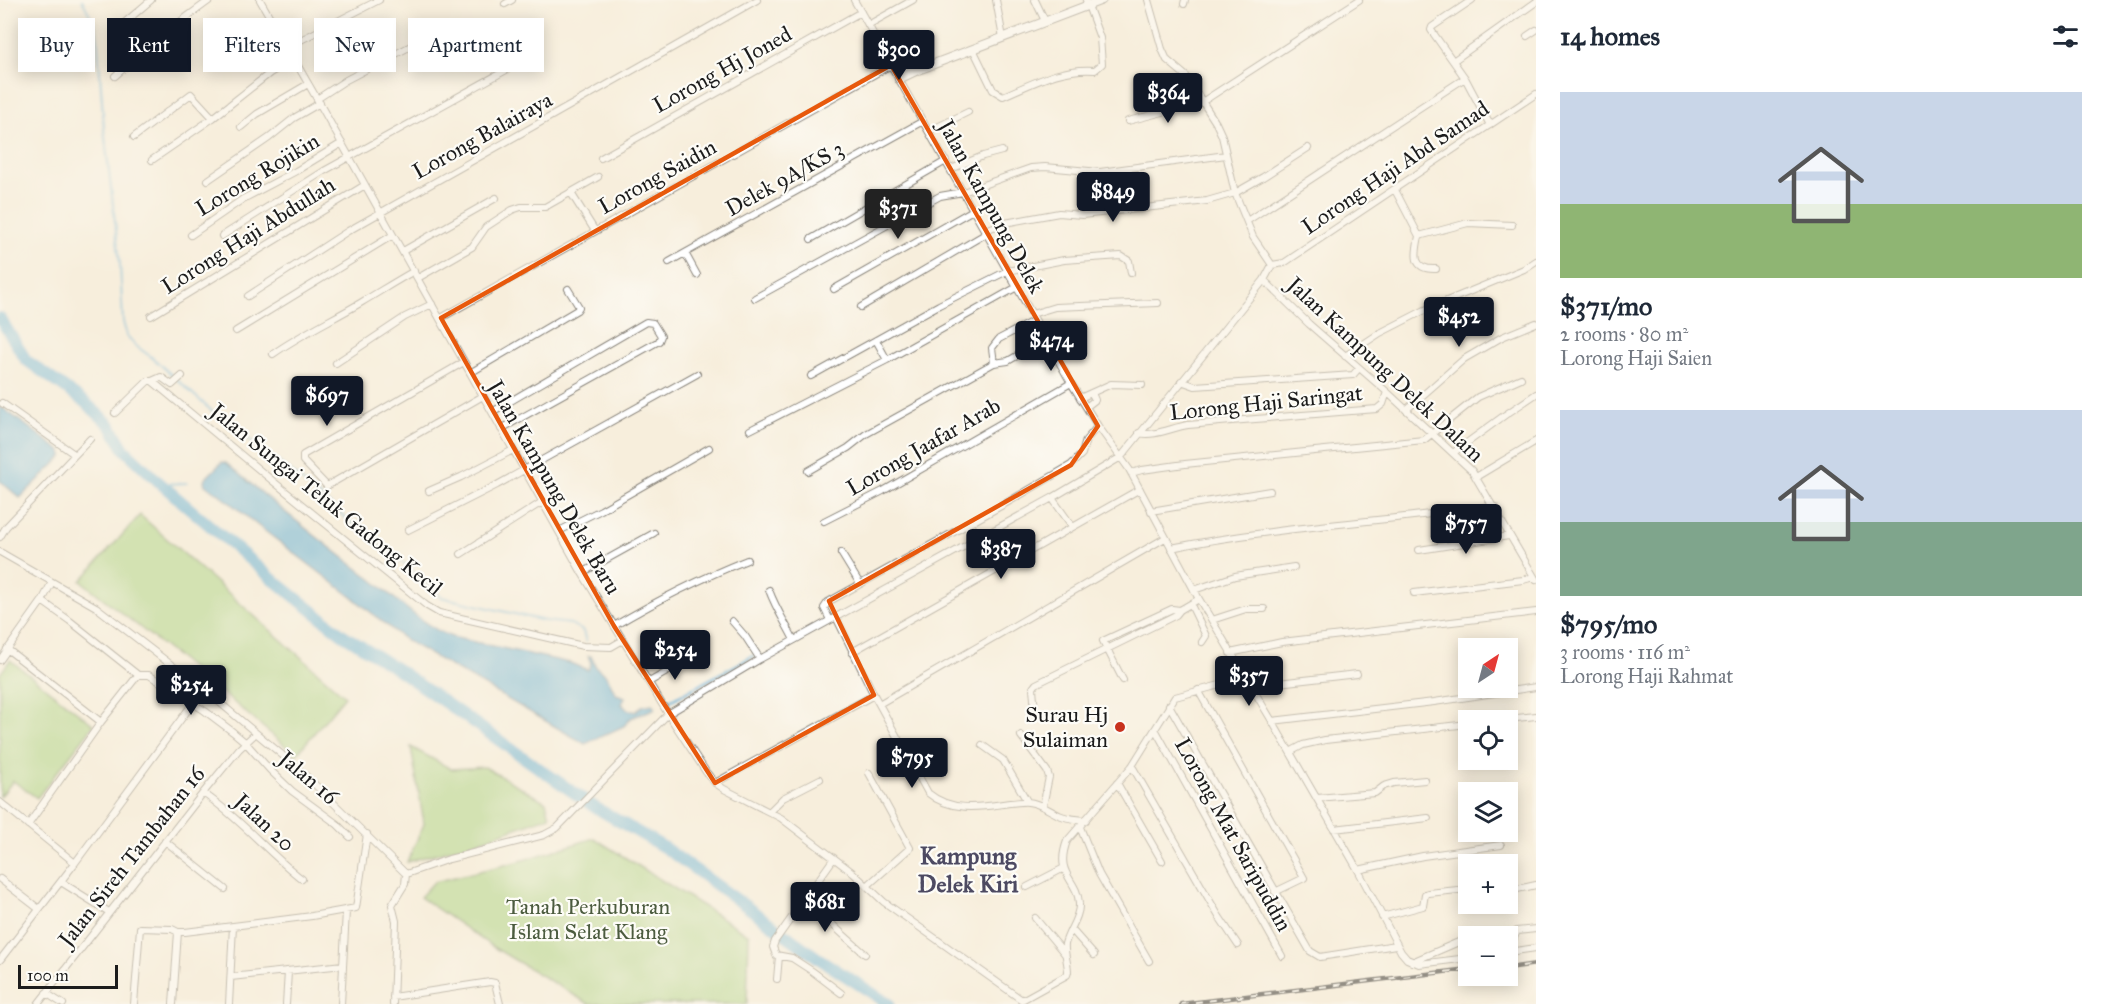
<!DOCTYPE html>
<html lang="en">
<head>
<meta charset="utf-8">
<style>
  body { margin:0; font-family:"IM FELL Great Primer",serif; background:#f6f6f7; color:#1f2937; height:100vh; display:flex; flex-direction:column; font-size:22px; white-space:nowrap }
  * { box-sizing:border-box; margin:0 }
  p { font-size:20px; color:#747a83 }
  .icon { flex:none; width:33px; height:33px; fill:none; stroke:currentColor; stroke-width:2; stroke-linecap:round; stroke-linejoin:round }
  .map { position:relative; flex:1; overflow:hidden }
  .side { display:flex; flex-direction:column; background:#fff; width:570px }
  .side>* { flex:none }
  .top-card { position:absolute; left:18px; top:18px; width:570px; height:54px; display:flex; gap:12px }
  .needle { width:39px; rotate:36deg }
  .tools { position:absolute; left:1458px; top:638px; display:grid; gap:12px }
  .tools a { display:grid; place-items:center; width:60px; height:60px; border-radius:0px; background:#fff; box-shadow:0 3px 15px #0003; font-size:30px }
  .scale { position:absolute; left:18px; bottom:15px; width:100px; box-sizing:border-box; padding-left:6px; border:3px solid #1c1c1c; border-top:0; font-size:16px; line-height:21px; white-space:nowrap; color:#1c1c1c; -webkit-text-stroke:4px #fdfcf7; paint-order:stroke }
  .price { position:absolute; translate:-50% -51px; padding:0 14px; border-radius:6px; background:#111827; color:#fff; font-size:20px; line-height:39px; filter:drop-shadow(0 2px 3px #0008) }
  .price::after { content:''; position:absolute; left:50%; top:36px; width:18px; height:14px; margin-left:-9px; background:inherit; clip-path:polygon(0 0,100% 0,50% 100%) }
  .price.on { background:#222; color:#fff }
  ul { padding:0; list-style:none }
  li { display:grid; align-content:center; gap:12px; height:318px; padding:0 24px }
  li span { display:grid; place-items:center; height:186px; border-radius:0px; color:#555 }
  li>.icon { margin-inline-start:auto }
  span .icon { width:108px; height:108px; fill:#fffc; stroke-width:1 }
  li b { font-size:26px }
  h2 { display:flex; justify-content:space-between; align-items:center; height:72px; padding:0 24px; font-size:26px }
  .pill { padding:0 21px; border-radius:0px; background:#fff; box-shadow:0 3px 15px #0003; font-size:21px; line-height:54px }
  .pill.on { background:#111827; color:#fff }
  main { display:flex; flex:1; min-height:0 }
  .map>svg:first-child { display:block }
  .green { fill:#a6d27f; stroke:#61774e; stroke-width:1.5 }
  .water { fill:#5aacd5; stroke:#3b6478; stroke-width:1.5 }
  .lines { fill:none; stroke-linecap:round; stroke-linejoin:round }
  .stream { stroke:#5aacd5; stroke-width:2 }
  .river { stroke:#5aacd5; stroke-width:12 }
  .minor-casing { stroke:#8a857c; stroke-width:8 }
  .tertiary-casing { stroke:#8a857c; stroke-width:10 }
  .minor { stroke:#fff; stroke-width:6 }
  .tertiary { stroke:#fff; stroke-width:8 }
  .rail-casing { stroke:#1c1c1c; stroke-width:4.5 }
  .rail { stroke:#fdfcf7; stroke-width:2; stroke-dasharray:7; stroke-linecap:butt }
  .marked { fill:none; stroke:#e8590c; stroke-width:4.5; stroke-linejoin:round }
  .poi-dot { fill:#c8321e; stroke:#fdfcf7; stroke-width:2 }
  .labels { text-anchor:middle; stroke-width:4.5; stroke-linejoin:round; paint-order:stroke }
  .street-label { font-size:22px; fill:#1c1c1c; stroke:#fdfcf7 }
  .poi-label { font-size:22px; fill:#1c1c1c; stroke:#fdfcf7; text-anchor:end }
  .park-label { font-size:22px; fill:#4c5c3f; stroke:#fdfcf7 }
  .neighbourhood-label { font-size:24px; font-weight:bold; fill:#4d4a62; stroke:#fdfcf7 }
</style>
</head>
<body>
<main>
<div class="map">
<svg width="1536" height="1004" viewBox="0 0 1536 1004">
  <rect width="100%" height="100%" fill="#fdfcf7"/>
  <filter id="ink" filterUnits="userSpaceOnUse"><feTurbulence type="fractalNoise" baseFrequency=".0167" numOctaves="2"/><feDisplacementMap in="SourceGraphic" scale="12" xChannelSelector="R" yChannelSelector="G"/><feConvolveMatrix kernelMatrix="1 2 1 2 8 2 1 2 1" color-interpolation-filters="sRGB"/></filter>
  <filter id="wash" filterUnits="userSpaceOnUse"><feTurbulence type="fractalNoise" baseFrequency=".008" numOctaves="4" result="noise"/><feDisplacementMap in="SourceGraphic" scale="24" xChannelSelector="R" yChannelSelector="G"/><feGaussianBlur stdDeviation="1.35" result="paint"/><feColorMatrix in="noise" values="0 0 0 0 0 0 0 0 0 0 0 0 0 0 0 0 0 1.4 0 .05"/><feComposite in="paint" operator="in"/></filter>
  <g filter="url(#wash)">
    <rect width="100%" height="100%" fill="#f7eedc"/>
    <path class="green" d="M140,515L345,696L296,755L219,690L81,581Z
      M10,660L94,725L37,798L13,781L0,797V674Z
      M411,747L451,769L485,767L546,802L550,816L474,843L407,862L424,824Z
      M594,838L749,935L747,1004H589L493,947L420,897L434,882L517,862Z"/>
    <path class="water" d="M0,406L62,452L63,456L20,498L0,481Z
      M222,462L226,463C273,503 321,541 370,578C396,598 421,625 452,637L570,663L588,670L591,663L588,656H591L596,667L606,675L616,694L625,697L622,704L627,709L636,712L642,706L652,704L655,707L654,709L631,718L624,726L585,744L405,640L352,597L257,525L218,493L205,485L204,480Z"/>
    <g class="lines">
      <path class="stream" d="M82,0L94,23L97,33L104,129L120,264L123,322L127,336L136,346L154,359L213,412L289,470L392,557L405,564L441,597L545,621L571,624L583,631L586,642
        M161,484L187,483
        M668,702L753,656"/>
      <path class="river" d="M0,318L26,360L87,404L110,425L124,449L161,484L271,578L342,634L397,669L593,806L665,848L818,958L889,1004"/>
    </g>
  </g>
  <g filter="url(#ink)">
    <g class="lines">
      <g class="minor-casing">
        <path id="minor" d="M260,0L317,99L582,573L668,714L706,772L715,783L724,789L781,818L852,872L884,902L1022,1000L1067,975L1068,972C1068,963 1064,953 1065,944C1068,931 1080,917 1079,904C1078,878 1054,876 1067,841L1132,766L1175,697L1246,678
          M854,0L1071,383L1098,426L1129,469L1199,599L1272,721L1358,870L1401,952L1407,959L1419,964L1468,958
          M996,0L1003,38
          M1035,0L1045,21
          M1148,0L1162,49L1167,60L1186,76L1216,123L1222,136L1235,193L1253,237L1272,265
          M1472,0L1432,27L1431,30L1465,78L1490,125
          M505,4L512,0
          M1184,4L1185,0
          M868,25L913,0
          M116,30L151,0
          M1527,36L1536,30
          M287,47L379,0
          M973,49L993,90L1003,96C1032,84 1062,67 1095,70L1102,64L1100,38L1086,0
          M1453,61L1536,2
          M115,76L154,41L210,0
          M317,99L346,80L430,36
          M1128,121L1202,102L1359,0
          M241,127L257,114L308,84
          M929,131L968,112
          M134,137L191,94L213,118
          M601,158L861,12
          M152,160L213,118L270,73L294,59
          M951,169L983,156L1002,151
          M208,180L269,138L294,118L320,103
          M1110,184L1112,211
          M1395,190L1419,236L1468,223L1512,225
          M571,193L595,231
          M1247,221L1465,78
          M985,230L1005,223L1059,213L1082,215L1207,201L1235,193L1263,177L1308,148
          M191,235L243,199L296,171L342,143
          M222,236L324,171L517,64
          M1419,236C1415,255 1412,270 1436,269
          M811,239L946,161
          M403,251L496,198
          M669,262L685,253
          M1272,265L1284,263L1536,94
          M697,275L685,253L923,121
          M418,278L472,247L486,227L512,210L521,207H545L598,177
          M1264,280L1309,324L1387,392L1472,471L1536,580
          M834,289L973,210
          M248,296L348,231L757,0
          M755,298L940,196L963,192L1031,168L1045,167L1100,172L1226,155
          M861,307L987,233
          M1032,314L1055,307L1158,303
          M151,316L365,185
          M441,318L891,65
          M236,331L393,235
          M876,340L887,360
          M273,354C301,334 332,320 362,302C379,292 396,281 414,271
          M1345,356L1380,333L1425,310L1524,269L1536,261
          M464,362L303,455V461L327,486L483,396
          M336,363L405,317L432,304
          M994,363L992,348L999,339L1035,320
          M470,373L577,310L579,307L568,289
          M811,376L939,305L1007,271L1064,260L1121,256L1129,261L1131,273
          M152,381L161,377L172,385L182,376
          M1181,381L1195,386L1353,375L1359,368
          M1080,398L1111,384L1142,385
          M2,403L74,454
          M1086,407L1095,400L1092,393
          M1406,410L1464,359L1502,337L1536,323
          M492,412L646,322L653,323L661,336L659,341L501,429
          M115,413L148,381H152L274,482L427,606L439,613L583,646L611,647L623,640
          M750,430L887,360L1017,287
          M1139,433C1154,437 1173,427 1188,425C1251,419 1314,414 1377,409L1383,404L1387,392
          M1453,453L1505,415L1536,394
          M808,471L848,448L866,434L994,363L1008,361L1046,339
          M1131,473L1142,470L1185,464L1424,440L1478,397L1521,378
          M1476,477L1536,441
          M429,491L461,477L513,450
          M1052,498L1072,526
          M1151,511L1270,491
          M824,521L883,491L1071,383
          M408,530L497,485L697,374
          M559,531L601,510L709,448
          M0,537L6,527L90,439
          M1171,548C1275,527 1381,522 1486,507H1495
          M1419,550L1509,536
          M0,552L96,607L213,697L299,769L406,874
          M841,553L860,584
          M461,554L542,502
          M582,573L654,533
          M769,590C776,609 785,622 794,640
          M1194,590L1235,576L1294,567
          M1414,593L1523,580L1534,577
          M42,601L70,621L138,675
          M1191,605L1206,636L1202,642
          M836,617L874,695L928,793C952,813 982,807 1010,803C1016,803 1023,801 1028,802C1040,803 1048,810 1059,815C1067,819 1077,819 1086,820
          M830,620L824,608L828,602L1010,501L1071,465L1082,454L1086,440L1098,426
          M1212,620L1246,609H1264
          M732,621L745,636L760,659
          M614,626C658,600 699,579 747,560
          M7,649L101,722
          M852,652L1140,489
          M1230,653L1282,642L1536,612
          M0,660L42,601L52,582
          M138,675H149L205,711L233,732L245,742L270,770L292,791L337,824L350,837
          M1123,680L1103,641L1172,609L1180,610
          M649,682L688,660
          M1251,689L1269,684L1357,674
          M1198,690L1304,878L1275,892
          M879,704L1165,538
          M1169,705L1310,951L1320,957L1396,945
          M1035,712L1033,688L1036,684L1176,615L1180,610L1199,599
          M1499,720L1536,716
          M1272,721L1434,702L1536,687
          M1155,729L1282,956
          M1021,736L1047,771L1049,777L1043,806
          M982,745L1003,760L1027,801
          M1290,752L1303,745L1325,740L1468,724
          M1132,766L1218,915L1238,945
          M715,783L874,695
          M1117,783L1162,861
          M203,793C240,818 267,852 302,879
          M1317,798L1375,793L1384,786L1394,783L1425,780
          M0,802L75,863
          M770,811L783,798L820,779
          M28,825L101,722L138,675
          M1080,827L1099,874L1149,961
          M1334,829L1428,818
          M165,841L225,889
          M834,858L775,941L773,947L776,955L792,958L812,971L841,993
          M1358,870L1423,856L1501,845
          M406,874L449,859L544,835L557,828L668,714L760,659L1052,498L1121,457L1264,280L1272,265
          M0,879L39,909
          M61,882L109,912
          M867,886L910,848L869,773
          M1027,887L1064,868
          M1508,891L1536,885
          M810,893C821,918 845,936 865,954
          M1382,917L1423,906L1425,894L1428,893L1468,889
          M1035,918L1065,954
          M1071,929L1094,955
          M1508,952L1517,931L1536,929
          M1508,952L1536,948
          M0,960L75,863L193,703
          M1412,962L1468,938
          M231,977L343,965
          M777,979L779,956
          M46,993L63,1004
          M393,997L490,982L495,983L500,1004
          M38,1004L203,793L239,749L256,733
          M134,1004L140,928L172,929L178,932
          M173,1004L178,932H185L312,916L356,908L367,834
          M229,1004L233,926
          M286,1004L288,972
          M341,1004L346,911
          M393,1004L396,921L392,905L405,884L406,874"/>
      </g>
      <g class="tertiary-casing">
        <path id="tertiary" d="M889,61L903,68L918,70
          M899,79L918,70L1102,0"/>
      </g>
      <use href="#minor" class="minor"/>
      <use href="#tertiary" class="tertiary"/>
      <g class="rail-casing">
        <path id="rail" d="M1508,968L1536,964
          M1181,1004L1468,969"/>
      </g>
      <use href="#rail" class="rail"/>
    </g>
  </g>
  <path d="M0 0H1536V1004H0ZM891,65L1098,426L1071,465L829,601L874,695L715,783L614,626L441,318Z" fill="#f7eedc" fill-opacity=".55" fill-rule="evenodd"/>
  <path class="marked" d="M891,65L1098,426L1071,465L829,601L874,695L715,783L614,626L441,318Z"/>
  <circle class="poi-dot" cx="1120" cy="727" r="6"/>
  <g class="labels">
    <g class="street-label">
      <text transform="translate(722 69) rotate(-29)" y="8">Lorong Hj Joned</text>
      <text transform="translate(482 135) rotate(-29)" y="8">Lorong Balairaya</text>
      <text transform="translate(1395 167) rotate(-34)" y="8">Lorong Haji Abd Samad</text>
      <text transform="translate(257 174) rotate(-31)" y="8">Lorong Rojikin</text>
      <text transform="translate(657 176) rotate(-29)" y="8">Lorong Saidin</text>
      <text transform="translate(784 178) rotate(-29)" y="8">Delek 9A/KS 3</text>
      <text transform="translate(992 206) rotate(61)" y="8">Jalan Kampung Delek</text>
      <text transform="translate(248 235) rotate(-32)" y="8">Lorong Haji Abdullah</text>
      <text transform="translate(1386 369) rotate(43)" y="8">Jalan Kampung Delek Dalam</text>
      <text transform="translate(1266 402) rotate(-6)" y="8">Lorong Haji Saringat</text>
      <text transform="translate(923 446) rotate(-30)" y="8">Lorong Jaafar Arab</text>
      <text transform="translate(555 487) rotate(60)" y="8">Jalan Kampung Delek Baru</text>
      <text transform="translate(327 499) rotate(39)" y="8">Jalan Sungai Teluk Gadong Kecil</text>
      <text transform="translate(309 777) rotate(40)" y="8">Jalan 16</text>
      <text transform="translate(265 822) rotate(43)" y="8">Jalan 20</text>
      <text transform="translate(1234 834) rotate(61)" y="8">Lorong Mat Saripuddin</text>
      <text transform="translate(131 856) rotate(-52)" y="8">Jalan Sireh Tambahan 16</text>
    </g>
    <g class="poi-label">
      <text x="1108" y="722">Surau Hj<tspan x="1108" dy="25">Sulaiman</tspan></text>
    </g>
    <g class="park-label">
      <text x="588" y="914">Tanah Perkuburan<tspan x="588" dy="25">Islam Selat Klang</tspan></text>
    </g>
    <g class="neighbourhood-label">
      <text x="968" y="864">Kampung<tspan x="968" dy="28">Delek Kiri</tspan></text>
    </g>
  </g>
</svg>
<div class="tools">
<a><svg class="needle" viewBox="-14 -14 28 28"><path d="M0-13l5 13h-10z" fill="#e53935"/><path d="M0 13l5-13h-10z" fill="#747a83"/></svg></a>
<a><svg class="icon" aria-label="locate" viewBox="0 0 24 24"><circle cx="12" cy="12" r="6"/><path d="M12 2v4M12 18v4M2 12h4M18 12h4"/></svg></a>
<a><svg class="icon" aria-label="layers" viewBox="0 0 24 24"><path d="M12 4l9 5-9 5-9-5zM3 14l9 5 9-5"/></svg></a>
<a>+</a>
<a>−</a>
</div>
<div class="scale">100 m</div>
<b class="price" style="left:899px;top:81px">$300</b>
<b class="price" style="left:1168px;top:124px">$364</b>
<b class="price" style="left:1113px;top:223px">$849</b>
<b class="price on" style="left:898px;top:240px">$371</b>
<b class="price" style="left:1459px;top:348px">$452</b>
<b class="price" style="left:1051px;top:372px">$474</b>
<b class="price" style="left:327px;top:427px">$697</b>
<b class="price" style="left:1466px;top:555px">$757</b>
<b class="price" style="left:1001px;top:580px">$387</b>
<b class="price" style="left:675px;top:681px">$254</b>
<b class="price" style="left:1249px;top:707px">$357</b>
<b class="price" style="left:191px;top:716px">$254</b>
<b class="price" style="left:912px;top:789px">$795</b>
<b class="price" style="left:825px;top:933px">$681</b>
<div class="top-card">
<a class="pill">Buy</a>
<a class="pill on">Rent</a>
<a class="pill">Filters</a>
<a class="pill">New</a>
<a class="pill">Apartment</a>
</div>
</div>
<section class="side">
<h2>14 homes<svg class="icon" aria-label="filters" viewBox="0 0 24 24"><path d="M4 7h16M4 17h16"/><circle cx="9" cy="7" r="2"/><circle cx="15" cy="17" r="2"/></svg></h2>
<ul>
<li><span style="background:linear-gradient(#c9d6e8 60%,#8fb573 0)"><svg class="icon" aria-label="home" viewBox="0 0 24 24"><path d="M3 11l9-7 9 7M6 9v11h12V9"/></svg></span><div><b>$371/mo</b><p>2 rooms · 80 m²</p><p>Lorong Haji Saien</p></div></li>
<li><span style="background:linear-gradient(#c9d6e8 60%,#7fa58c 0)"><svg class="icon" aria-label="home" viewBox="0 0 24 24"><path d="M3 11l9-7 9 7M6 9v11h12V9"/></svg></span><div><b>$795/mo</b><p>3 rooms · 116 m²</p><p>Lorong Haji Rahmat</p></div></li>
</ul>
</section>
</main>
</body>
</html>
